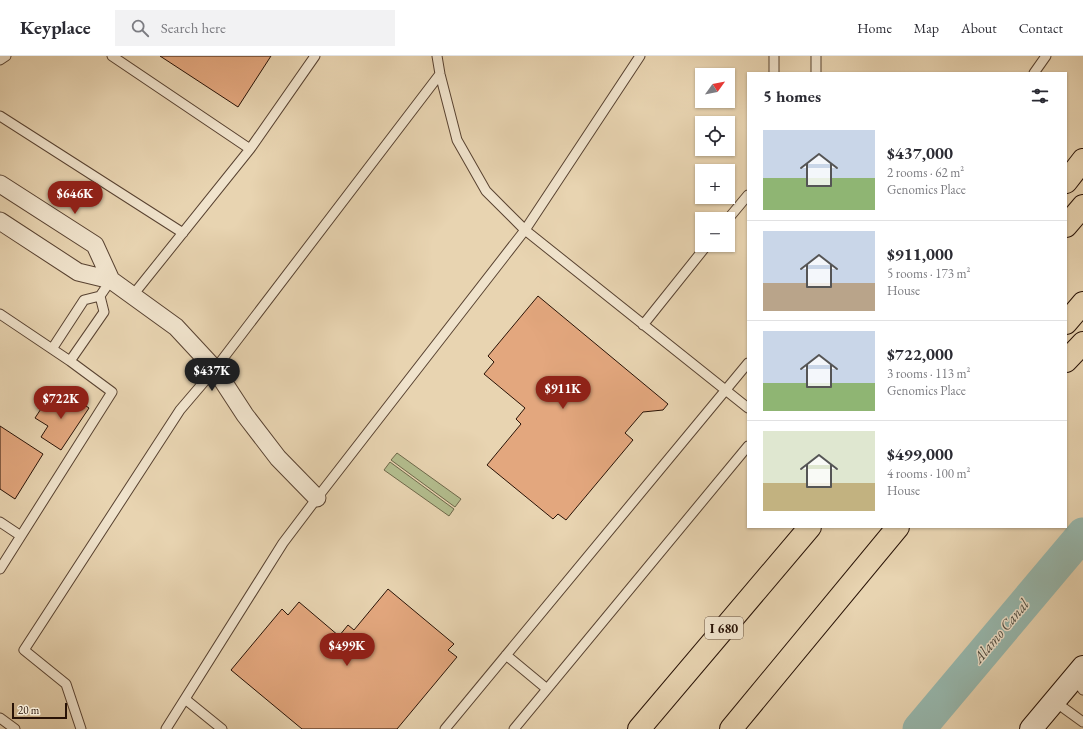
<!DOCTYPE html>
<html lang="en">
<head>
<meta charset="utf-8">
<style>
  body { margin:0; font-family:"EB Garamond",serif; background:#f2f2f3; color:#2b2b33; height:100vh; display:flex; flex-direction:column; font-size:15px; white-space:nowrap }
  * { box-sizing:border-box; margin:0 }
  p { font-size:13px; color:#7c7c81 }
  .icon { flex:none; width:22px; height:22px; fill:none; stroke:currentColor; stroke-width:2; stroke-linecap:round; stroke-linejoin:round }
  .map { position:relative; flex:1; overflow:hidden }
  .sheet { position:absolute; left:747px; top:16px; width:320px; height:456px; display:flex; flex-direction:column; background:#fff; border-radius:0px; box-shadow:0 1px 3px #0004 }
  .sheet>* { flex:none }
  .needle { width:26px; rotate:57deg }
  .fabs { position:absolute; left:695px; top:12px; display:grid; gap:8px }
  .fabs a { display:grid; place-items:center; width:40px; height:40px; border-radius:0px; background:#fff; box-shadow:0 1px 3px #0004; font-size:20px }
  .scale { position:absolute; left:12px; bottom:10px; width:55px; box-sizing:border-box; padding-left:4px; border:2px solid #281206; border-top:0; font-size:11px; line-height:14px; white-space:nowrap; color:#281206; -webkit-text-stroke:3px #f0e3cc; paint-order:stroke }
  .price { position:absolute; translate:-50% -34px; padding:0 9px; border-radius:14px; background:#8f2418; color:#fff; font-size:13px; line-height:26px; filter:drop-shadow(0 1px 2px #0008) }
  .price::after { content:''; position:absolute; left:50%; top:24px; width:12px; height:9px; margin-left:-6px; background:inherit; clip-path:polygon(0 0,100% 0,50% 100%) }
  .price.current { background:#222; color:#fff }
  ul { padding:0; list-style:none }
  li { display:flex; align-items:center; gap:12px; height:100px; padding:0 16px }
  li+li { border-top:1px solid #e1e1e2 }
  li span { display:grid; place-items:center; flex:none; width:112px; height:80px; border-radius:0px; color:#555 }
  li>.icon { margin-inline-start:auto }
  span .icon { width:48px; height:48px; fill:#fffc; stroke-width:1 }
  li b { font-size:17px }
  h2 { display:flex; justify-content:space-between; align-items:center; height:48px; padding:0 16px; font-size:17px }
  header { display:flex; align-items:center; gap:24px; box-sizing:border-box; height:56px; padding:0 20px; background:#fff; border-bottom:1px solid #e1e1e2 }
  header strong { font-size:19px }
  nav { display:flex; gap:22px; margin-inline-start:auto; font-size:14px }
  .search { width:280px; height:36px; background:#f2f2f3; display:flex; align-items:center; gap:10px; box-sizing:border-box; padding:0 14px; border-radius:0px; color:#7c7c81; font-size:15px }
  .map>svg:first-child { display:block }
  .green { fill:#b3bd8e; stroke:#6e684a }
  .lines { fill:none; stroke-linecap:round; stroke-linejoin:round }
  .river { stroke:#97b8ae; stroke-width:33 }
  .building { fill:#e3a77e; stroke:#281206 }
  .lane-casing { stroke:#584231; stroke-width:11 }
  .street-casing { stroke:#584231; stroke-width:19 }
  .secondary-casing { stroke:#281206; stroke-width:24 }
  .highway-casing { stroke:#281206; stroke-width:24 }
  .lane { stroke:#f0e3cc; stroke-width:9 }
  .street { stroke:#f0e3cc; stroke-width:17 }
  .secondary { stroke:#f0e3cc; stroke-width:22 }
  .highway { stroke:#e8d4b1; stroke-width:22 }
  .labels { text-anchor:middle; stroke-width:3; stroke-linejoin:round; paint-order:stroke }
  .shield { fill:#f0e3cc; stroke:#645141; stroke-width:1 }
  .shield-label { font-size:13px; font-weight:bold; fill:#281206 }
  .water-label { font-size:15px; font-style:italic; fill:#4f4c41; stroke:#f0e3cc }
</style>
</head>
<body>
<header>
<strong>Keyplace</strong>
<div class="search"><svg class="icon" aria-label="search" viewBox="0 0 24 24"><circle cx="10" cy="10" r="6"/><path d="M15 15l6 6"/></svg>Search here</div>
<nav><a>Home</a><a>Map</a><a>About</a><a>Contact</a></nav>
</header>
<div class="map">
<svg width="1083" height="673" viewBox="0 0 1083 673">
  <rect width="100%" height="100%" fill="#e8d4b1"/>
  <filter id="stains"><feTurbulence type="fractalNoise" baseFrequency=".005" numOctaves="4"/><feColorMatrix values="0 0 0 0 .2 0 0 0 0 .09 0 0 0 0 .02 0 0 0 .5 -.17"/></filter>
  <radialGradient id="worn" r=".72"><stop offset=".6" stop-color="#630" stop-opacity="0"/><stop offset="1" stop-color="#630" stop-opacity=".3"/></radialGradient>
  <path class="green" d="M397,397L461,443L455,451L391,404Z
    M390,406L454,453L449,460L384,414Z"/>
  <g class="lines">
    <path class="river" d="M919,673L1083,478"/>
  </g>
  <path class="building" d="M160,0H271L238,51Z
    M538,240L668,348L663,354L643,356L625,377L633,384L566,464L558,458L553,463L487,409L521,368L516,363L525,352L484,318L494,306L488,300Z
    M50,339L68,351L74,342L89,352L61,394L41,381L48,370L35,362Z
    M0,370L43,398L15,443L0,433Z
    M388,533L454,588L448,594L457,601L397,673H302L231,614L282,553L288,559L299,546L339,580L348,569L354,574Z"/>
  <g class="lines">
    <g class="lane-casing">
      <path id="lane" d="M112,0L250,93
        M437,0L440,18L457,84L486,135L525,174L748,352
        M774,0V17
        M816,0V17
        M0,4L6,0
        M1034,17L1046,0
        M0,60L183,177
        M728,163L748,139
        M133,239L250,93L315,0
        M0,258L70,305L112,336L0,513
        M643,269L707,189
        M52,293L84,244L100,240L111,224
        M70,305L104,256L100,240
        M0,466L21,480
        M506,599L547,633
        M1074,622L1083,634
        M185,643L222,673
        M1054,645L1083,666
        M0,662L15,673
        M81,673L66,628L24,594L180,354L215,313L440,18
        M166,673L283,487L317,442L525,174L640,0
        M445,673L748,307
        M514,673L748,390"/>
    </g>
    <g class="street-casing">
      <path id="street" d="M0,128L95,189L111,224
        M0,165L78,216L111,224L176,271L215,313L245,359L278,402L317,442"/>
    </g>
    <g class="secondary-casing">
      <path id="secondary" d="M1031,673L1083,611"/>
    </g>
    <g class="highway-casing">
      <path id="highway" d="M1066,126L1083,104
        M1066,170L1083,150
        M1066,267L1083,247
        M1066,305L1083,287
        M639,673L810,471
        M731,673L898,471"/>
    </g>
    <use href="#lane" class="lane"/>
    <use href="#street" class="street"/>
    <use href="#secondary" class="secondary"/>
    <use href="#highway" class="highway"/>
  </g>
  <g class="labels">
    <rect class="shield" x="705" y="561" width="38" height="22" rx="3"/>
    <g class="shield-label">
      <text x="724" y="577">I 680</text>
    </g>
    <g class="water-label">
      <text transform="translate(1001 575) rotate(-50)" y="5">Alamo Canal</text>
    </g>
  </g>
  <rect width="100%" height="100%" filter="url(#stains)"/>
  <rect width="100%" height="100%" fill="url(#worn)"/>
</svg>
<div class="fabs">
<a><svg class="needle" viewBox="-14 -14 28 28"><path d="M0-13l5 13h-10z" fill="#e53935"/><path d="M0 13l5-13h-10z" fill="#7c7c81"/></svg></a>
<a><svg class="icon" aria-label="locate" viewBox="0 0 24 24"><circle cx="12" cy="12" r="6"/><path d="M12 2v4M12 18v4M2 12h4M18 12h4"/></svg></a>
<a>+</a>
<a>−</a>
</div>
<div class="scale">20 m</div>
<b class="price" style="left:75px;top:159px">$646K</b>
<b class="price current" style="left:212px;top:336px">$437K</b>
<b class="price" style="left:563px;top:354px">$911K</b>
<b class="price" style="left:61px;top:364px">$722K</b>
<b class="price" style="left:347px;top:611px">$499K</b>
<section class="sheet">
<h2>5 homes<svg class="icon" aria-label="filters" viewBox="0 0 24 24"><path d="M4 7h16M4 17h16"/><circle cx="9" cy="7" r="2"/><circle cx="15" cy="17" r="2"/></svg></h2>
<ul>
<li><span style="background:linear-gradient(#c9d6e8 60%,#8fb573 0)"><svg class="icon" aria-label="home" viewBox="0 0 24 24"><path d="M3 11l9-7 9 7M6 9v11h12V9"/></svg></span><div><b>$437,000</b><p>2 rooms · 62 m²</p><p>Genomics Place</p></div></li>
<li><span style="background:linear-gradient(#c9d6e8 65%,#b9a48a 0)"><svg class="icon" aria-label="home" viewBox="0 0 24 24"><path d="M3 11l9-7 9 7M6 9v11h12V9"/></svg></span><div><b>$911,000</b><p>5 rooms · 173 m²</p><p>House</p></div></li>
<li><span style="background:linear-gradient(#c9d6e8 65%,#8fb573 0)"><svg class="icon" aria-label="home" viewBox="0 0 24 24"><path d="M3 11l9-7 9 7M6 9v11h12V9"/></svg></span><div><b>$722,000</b><p>3 rooms · 113 m²</p><p>Genomics Place</p></div></li>
<li><span style="background:linear-gradient(#dfe7d0 65%,#c2b280 0)"><svg class="icon" aria-label="home" viewBox="0 0 24 24"><path d="M3 11l9-7 9 7M6 9v11h12V9"/></svg></span><div><b>$499,000</b><p>4 rooms · 100 m²</p><p>House</p></div></li>
</ul>
</section>
</div>
</body>
</html>
